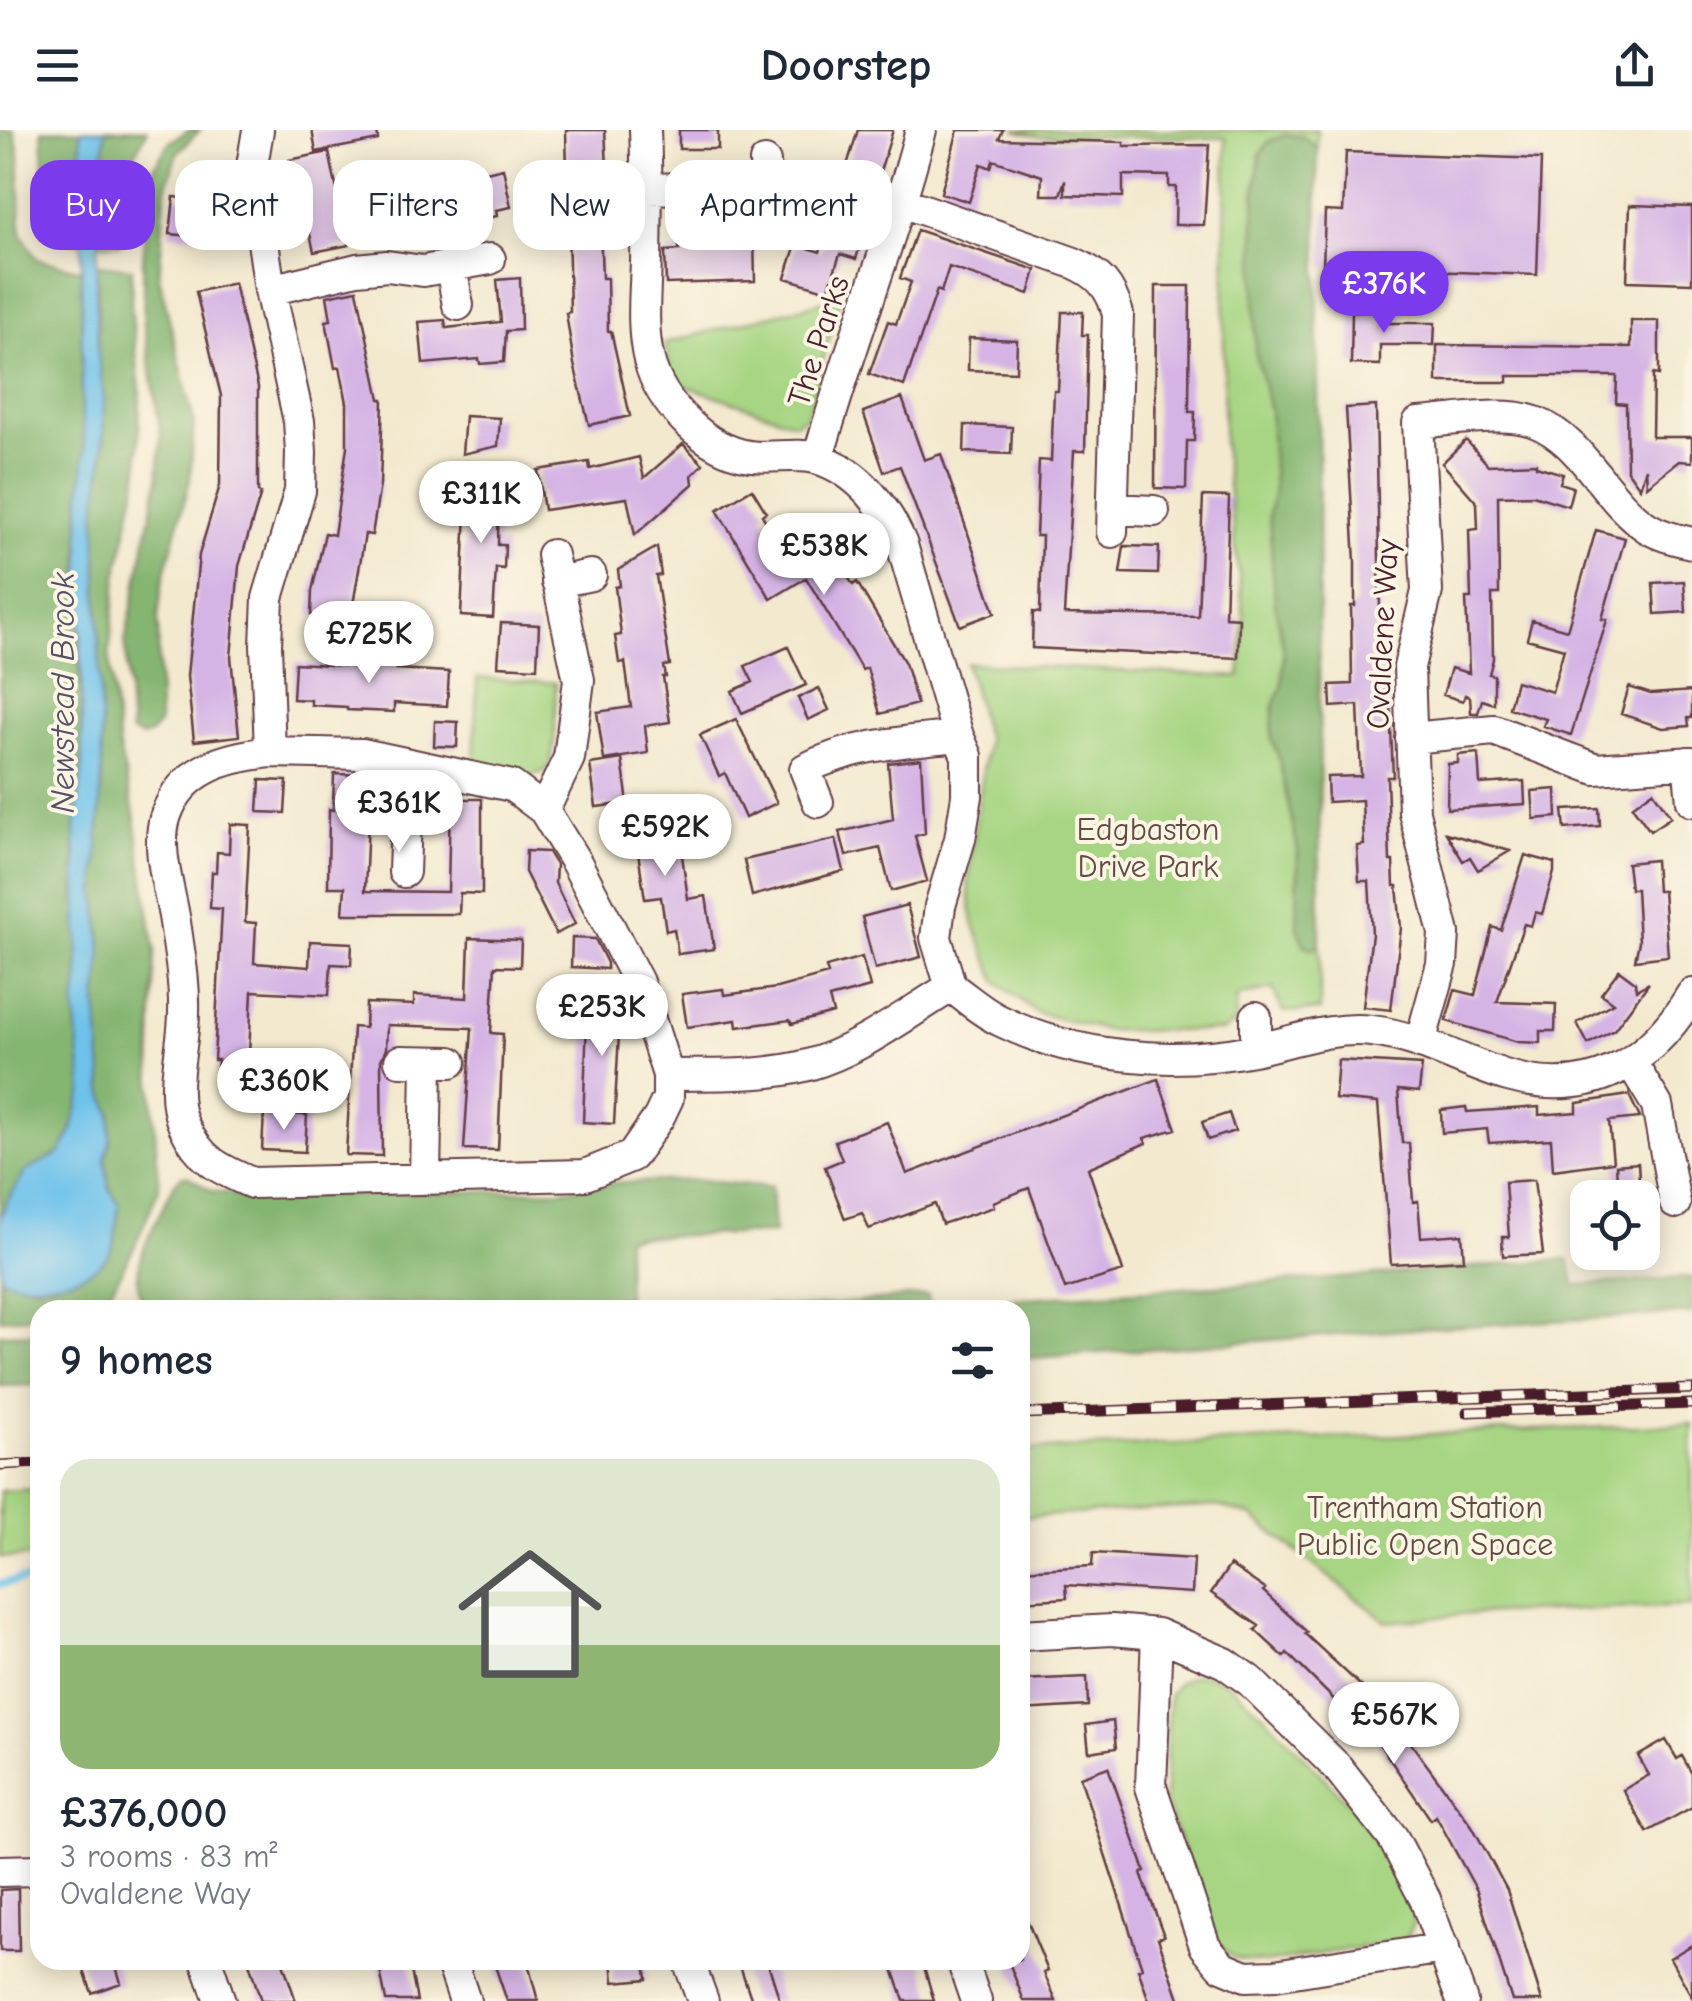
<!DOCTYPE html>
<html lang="en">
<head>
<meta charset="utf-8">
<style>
  body { margin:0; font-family:"Comic Neue",sans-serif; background:#f2f2f3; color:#1f2937; height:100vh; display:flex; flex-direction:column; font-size:38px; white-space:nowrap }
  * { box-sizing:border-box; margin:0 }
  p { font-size:32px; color:#747a83 }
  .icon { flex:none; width:55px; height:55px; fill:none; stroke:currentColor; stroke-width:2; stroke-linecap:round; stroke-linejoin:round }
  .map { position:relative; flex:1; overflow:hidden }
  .panel { position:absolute; left:30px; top:1170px; width:1000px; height:670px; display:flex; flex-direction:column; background:#fff; border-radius:30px; box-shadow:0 5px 25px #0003 }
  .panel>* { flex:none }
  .top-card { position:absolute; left:30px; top:30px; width:1000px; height:90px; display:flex; gap:20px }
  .buttons { position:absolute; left:1570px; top:1050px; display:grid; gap:20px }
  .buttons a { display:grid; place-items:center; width:90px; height:90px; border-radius:20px; background:#fff; box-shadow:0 5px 25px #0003; font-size:50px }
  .price { position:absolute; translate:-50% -85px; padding:0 22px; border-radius:35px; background:#fff; color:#222; font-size:32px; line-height:65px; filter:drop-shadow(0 2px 5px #0008) }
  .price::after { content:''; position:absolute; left:50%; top:60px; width:30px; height:22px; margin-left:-15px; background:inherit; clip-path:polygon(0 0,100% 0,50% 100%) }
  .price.selected { background:#7c3aed; color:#fff }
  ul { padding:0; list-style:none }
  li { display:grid; align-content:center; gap:20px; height:530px; padding:0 30px }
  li+li { border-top:2px solid #e0e1e3 }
  li span { display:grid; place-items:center; height:310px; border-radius:30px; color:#555 }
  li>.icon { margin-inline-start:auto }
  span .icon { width:180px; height:180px; fill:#fffc; stroke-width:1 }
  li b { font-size:42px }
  h2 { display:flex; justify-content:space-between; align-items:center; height:120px; padding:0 30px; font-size:42px }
  .tag { padding:0 35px; border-radius:30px; background:#fff; box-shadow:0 5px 25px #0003; font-size:35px; line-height:90px }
  .tag.selected { background:#7c3aed; color:#fff }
  header { display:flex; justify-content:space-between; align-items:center; height:130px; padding:0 30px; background:#fff; font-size:45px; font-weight:600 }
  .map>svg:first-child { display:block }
  .green { fill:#a7d583; stroke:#787a57; stroke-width:2.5 }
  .forest { fill:#85b671; stroke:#686a4e; stroke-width:2.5 }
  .water { fill:#6ec2eb; stroke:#5c708b; stroke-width:2.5 }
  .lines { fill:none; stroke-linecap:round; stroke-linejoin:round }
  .stream { stroke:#6ec2eb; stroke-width:8 }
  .building { fill:#d5b4e5 }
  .minor-casing { stroke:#633d44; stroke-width:34 }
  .minor { stroke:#fff; stroke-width:30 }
  .rail-casing { stroke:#4a1f2b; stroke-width:11 }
  .rail { stroke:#fcf5e5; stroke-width:8; stroke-dasharray:22; stroke-linecap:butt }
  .labels { text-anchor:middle; stroke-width:8; stroke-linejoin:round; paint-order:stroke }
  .street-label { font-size:32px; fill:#4a1f2b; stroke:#fcf5e5 }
  .park-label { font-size:32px; fill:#614c41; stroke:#fcf5e5 }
  .water-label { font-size:35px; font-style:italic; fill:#555065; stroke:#fcf5e5 }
</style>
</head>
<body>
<header><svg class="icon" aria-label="menu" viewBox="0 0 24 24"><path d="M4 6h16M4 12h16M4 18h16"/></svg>Doorstep<svg class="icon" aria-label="share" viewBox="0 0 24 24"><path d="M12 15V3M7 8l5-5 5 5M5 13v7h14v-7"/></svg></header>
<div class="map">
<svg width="1692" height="1871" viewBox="0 0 1692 1871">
  <rect width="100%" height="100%" fill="#fcf5e5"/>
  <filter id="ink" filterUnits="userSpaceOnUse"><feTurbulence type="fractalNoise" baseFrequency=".01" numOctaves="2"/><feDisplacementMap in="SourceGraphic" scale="20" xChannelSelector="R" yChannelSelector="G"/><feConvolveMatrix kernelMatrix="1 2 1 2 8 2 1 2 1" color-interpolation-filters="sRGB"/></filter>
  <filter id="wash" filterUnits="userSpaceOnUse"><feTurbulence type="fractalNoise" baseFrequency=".0048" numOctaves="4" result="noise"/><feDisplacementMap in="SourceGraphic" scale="40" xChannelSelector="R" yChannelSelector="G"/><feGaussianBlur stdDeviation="2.25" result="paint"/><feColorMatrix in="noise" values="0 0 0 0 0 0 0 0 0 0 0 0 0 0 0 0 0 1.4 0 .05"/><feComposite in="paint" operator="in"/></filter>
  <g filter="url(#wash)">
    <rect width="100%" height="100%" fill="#f3e9cf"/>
    <path class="green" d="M1015,0H1317L1320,880L1283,882L1273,859L1237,866L1235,893L1221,901L1106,900L1037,883L997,852L973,793L968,753L987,610L966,533L1240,547L1244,488L1223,314L1226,8L1037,6Z
      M841,167L807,286L795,293L683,255L672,247L665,213Z
      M477,548L556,553L554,613L550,633L544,642L529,646L474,634Z
      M1692,1294V1476L1470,1484L1387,1492L1251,1386L1218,1376L1020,1387V1320Z
      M40,1359V1401L36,1402L40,1426L0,1428V1361Z
      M1194,1545L1210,1546L1228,1553L1267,1588L1352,1677L1412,1765L1413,1794L1405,1810L1265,1833L1234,1828L1217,1815L1165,1671L1169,1566L1179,1552Z"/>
    <path class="forest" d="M0,0H14L19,23L21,103L37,129L81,140L82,286L85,318L80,376L79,533L83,584L82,645L75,699L79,843L75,878L83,960L70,1005L60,1023C34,1033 10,1064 0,1089Z
      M42,0H81V113L55,110L47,98Z
      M105,0H147C138,19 126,38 125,60C124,83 127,90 120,115L98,114Z
      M190,0H200L177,23L165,62L159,147L194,292L190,350L162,454L158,488L159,594L150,604L142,607L131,602L125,512L158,349L161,305L144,195L143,129L151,42L170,12Z
      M1285,5L1303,7L1317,18L1320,811L1314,820L1305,816L1297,799L1298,721L1278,625L1271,608L1274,574L1282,557L1284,523L1275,473L1269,385L1274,360L1270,280L1255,221V64L1260,25L1269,11Z
      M97,134L132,138L131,177L140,261L138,346L117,446L109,525L119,618L134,683L155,820L151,943L159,1058L134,1118L111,1160L86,1179L40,1180V1186L0,1189V1147L38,1156L89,1142L114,1114L119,1074L109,1058L105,1030L110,1012L111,984L103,961L97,872L102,819L96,758L102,642L96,387L103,327L104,268L98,226Z
      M182,1046H187L212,1061L252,1066L561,1060L608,1053L692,1050L771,1057L774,1103L626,1107L627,1174C527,1175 427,1173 327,1175C266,1177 204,1186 144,1175C124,1137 159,1089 175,1053Z
      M1569,1129L1575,1155L1692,1147V1183L1429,1198L1020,1229V1180H580L770,1175L811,1177L928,1165L929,1174L1328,1149Z
      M40,1203V1255L0,1256V1204Z"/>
    <path class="water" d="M81,0H105L96,157L98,226L104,268L103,327L96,387L102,642L96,758L102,819L97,872L103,961L111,984L110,1012L105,1030L109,1057L119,1074C117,1085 116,1106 114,1114C102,1153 32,1162 1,1148L0,1089L7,1071L27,1040L60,1023L70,1005L83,960L75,878L79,843L75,699L82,645L80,376L85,318L82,286Z"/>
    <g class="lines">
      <path class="stream" d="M0,1454L40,1447"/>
    </g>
    <g id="blocks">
      <path class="building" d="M312,0H377L378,10L316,22Z
        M566,0H605L610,95H600L602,148H607L608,201H611L630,286L589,295L574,234L566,183L570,182Z
        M679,0H718V19H679Z
        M858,0H893L860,105L863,106L856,129L840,124L828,161L785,148L796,114L820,122Z
        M958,0H1003L999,9L1124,12V16L1209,15L1204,95H1175L1176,57H1169V46L1123,45V67L1065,65V50L1060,65H1041L1042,46L993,30L991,38L981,34L969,72L941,63Z
        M329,22L339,70L347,68L354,103L347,104L349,115L314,122L309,99L304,100L289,30Z
        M1346,22L1541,29L1537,145L1323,137L1325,81L1343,82Z
        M503,38L511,77L496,80L497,86L425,101L424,93L403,98L396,63Z
        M174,67L238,74L234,110L170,104Z
        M1630,75L1692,77V153L1627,151Z
        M917,100L1036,140L1029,164L949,137L941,162L937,160L904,256L869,244L888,191L896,194L911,152L900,148Z
        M754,106L755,151L666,154L665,121L679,120V109Z
        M520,148L521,200L506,201L504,232L480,234L479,229L423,234L419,192L445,190L446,198L501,192L497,150Z
        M234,153L258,257V362L261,363L239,436L231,527L239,606L194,611L187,546L199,425L220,355L221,266L196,162Z
        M1156,156H1190L1189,282H1195L1194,311H1187L1186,359L1155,358Z
        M357,160L380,269H383L380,355L372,405L365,404L351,487L311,485L312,461L325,403L334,405L347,317V273L340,237L335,238L326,191L331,190L327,166Z
        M1352,181H1381L1380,193H1435L1434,215H1380V235L1351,234Z
        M1062,182H1083L1082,205H1088L1085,321H1074L1064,484L1198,486L1203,366L1229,367L1225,487L1239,488L1238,528L1032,518L1033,482L1040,483L1042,406H1036L1039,330L1051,331L1054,261H1058Z
        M1631,191H1659V245L1653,244L1652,307H1692V332L1679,331L1647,356L1646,338L1640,358L1627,340L1626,274L1616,273L1617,246H1508V252H1437V215L1631,217Z
        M969,208L1017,210L1016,242L968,240Z
        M902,268L924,330L941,324L995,483L960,496L900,336L884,342L863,282Z
        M1376,276L1381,529L1384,528L1385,574H1390L1393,647H1387L1390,731H1393L1394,756H1397L1401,798L1391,880L1363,877L1372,804L1369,751H1359L1357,716L1364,715L1362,670L1328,672L1327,647L1361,646L1358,575L1331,577L1330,555L1352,554L1351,476H1355V432L1346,278Z
        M465,286L500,288L498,316L462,324Z
        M965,295L1012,297L1011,324L964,322Z
        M1466,310L1488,335L1536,333V336L1563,344L1560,353L1573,357L1568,376L1533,365L1498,366L1499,464H1492L1493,529L1489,544L1494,545V574L1482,570L1478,583H1471L1470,567L1465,565L1463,571L1443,565L1451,538L1469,543L1466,468H1471L1469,400L1478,399L1477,373L1442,333Z
        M683,314L703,334L692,345L693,354L635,405L627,368L544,380L538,340L589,332L590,339L639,327L644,348Z
        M499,346L498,415H505L504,439L496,438L493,488L461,486L466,382H459L461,351Z
        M752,359L766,382L762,385L789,429L793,426L796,429L825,411L853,455L857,452L905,533L917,574L880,584L867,538L862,540L806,448L771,469L717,380Z
        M1596,400L1625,408L1602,489L1607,490L1571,605L1543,596L1546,589L1509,578L1516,551L1552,562L1564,519L1527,509L1532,490L1567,500Z
        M1124,416L1159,417L1158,444L1120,443Z
        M657,417L661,445L656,446L670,535L664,536L666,547H663L670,592L645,596L648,623L604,630L597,582L631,577L625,532L619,533L615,506L621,505L615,457L620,456L618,440Z
        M1684,451L1686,482L1655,484L1653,453Z
        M501,493L539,495L537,538L498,536Z
        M788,517L806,555L742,583L732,561L753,552L745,536Z
        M349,531L396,533V539L449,542L447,576L394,573V582L347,580V577L311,575V570L293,569L295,533L349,536Z
        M1629,557L1651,564L1692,561V588H1688L1689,596L1663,598L1621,584Z
        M819,558L829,580L808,590L798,568Z
        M736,589L777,673L745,688L725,643L719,646L700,605Z
        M435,591L458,592L457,617L434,616Z
        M1478,623L1480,654L1524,651L1525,674L1447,679L1448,634L1458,633V625Z
        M622,629L628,673L596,677L590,634Z
        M921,629L925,703L915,706L927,751L891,761L880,718L846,726L840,702L893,689L888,633Z
        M334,644L370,645L365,761L448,762L450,669H482V764L460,763L459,784H343L345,757H328L329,679L333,680Z
        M260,650L287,651L285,683L258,682Z
        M1556,659L1557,687L1534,689L1532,661Z
        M1653,661L1671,687L1650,701L1632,676Z
        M652,672L659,721L681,718L688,769L706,766L714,819L678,824L674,799L666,801L661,767L645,769L637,716L619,718L613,678Z
        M1599,678L1600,696L1565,699L1563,680Z
        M230,694L250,695L245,792L256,793L254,833L309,837L310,811L352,813L351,835L331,834L329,865L252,861L248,946L217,945L218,930H214L222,779L210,778L212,742H216L217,722L229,723Z
        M1446,703L1485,714L1510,721L1478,740L1470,727L1463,731Z
        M836,709L844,741L752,766L744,730Z
        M526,721L548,722L556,735L555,753L575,794L556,804L525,742Z
        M1525,725L1554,733V742L1542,784L1535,782L1531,796L1524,794L1497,872L1556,874L1555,901H1540V913L1518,912L1446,891L1455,860L1475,865L1492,797L1501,800Z
        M1655,730L1657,761H1663L1668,826L1635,830L1639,812L1636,759H1630L1627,733Z
        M907,775L921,827L875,839L862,787Z
        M469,808L521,810L520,837L495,836L491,903L503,904L498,1020L464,1019L472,898L387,895L386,919L381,930L382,1026L346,1025L353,897L365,898L366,873L414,875V865L467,868Z
        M572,808L595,809L607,833V839L571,837Z
        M862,827L870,857L829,868L833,883L792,894L790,890L737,897L736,890L687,897L682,864L723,859L724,865L777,858L828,844L826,837Z
        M1619,840L1635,852L1636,860L1649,853L1614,900L1588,914L1577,893L1613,873L1601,864Z
        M588,866L621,868L614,994L583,992Z
        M1338,930L1422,935L1419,962L1398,960L1402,1013H1409L1413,1072L1418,1071L1421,1107L1462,1104L1464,1130L1391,1134L1378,973L1335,969Z
        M1158,949L1176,999L1144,1008L1146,1013L1088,1038L1123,1141L1065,1159L1029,1058L993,1072L994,1077L942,1094L935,1074L869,1099L862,1083L845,1089L825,1037L842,1030L835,1011L887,992L907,1044Z
        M1629,965L1640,988L1609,991L1613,1032L1553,1040L1551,1009L1489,1013L1487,999L1442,1003L1441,980L1466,977L1467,982L1539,977V985L1577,982V973Z
        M264,983L307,985L305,1022L262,1020Z
        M1229,983L1235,1001L1208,1010L1202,992Z
        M1638,1033L1640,1068H1618L1616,1035Z
        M1534,1050L1543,1124L1503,1126L1502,1107H1509L1505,1052Z
        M1093,1423L1194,1429L1192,1463L1066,1455L1067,1468L1021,1471L1020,1440L1092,1436Z
        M1230,1435L1265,1459L1263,1461L1307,1502L1305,1504L1375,1569L1384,1560L1400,1576L1390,1585L1472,1696L1507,1760L1542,1871H1512L1477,1761L1436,1686L1431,1690L1372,1603L1370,1605L1287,1523L1284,1527L1255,1500L1259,1496L1211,1463Z
        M1087,1547L1088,1576L1020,1580V1550Z
        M1113,1591L1116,1618L1089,1622L1086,1595Z
        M1666,1610L1677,1629L1682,1626L1692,1644V1677L1647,1702L1623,1660L1649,1645L1638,1626Z
        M1108,1637L1145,1741L1141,1743L1164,1806L1158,1808L1180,1871H1149L1138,1839L1142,1838L1080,1647Z
        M18,1759L19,1821H0V1760Z
        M1020,1773L1048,1841L1044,1843L1056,1871H1024L1008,1830H1020Z
        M1692,1815V1867L1670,1828Z
        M80,1830H114L121,1853L92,1863Z
        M248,1830H282L296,1871H261Z
        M378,1830H409L417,1871H386Z
        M493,1830H527L538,1871H507Z
        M612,1830H645L647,1849L614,1852Z
        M738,1830H767L780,1871H752Z
        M890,1830H922L934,1871H904Z"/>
    </g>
  </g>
  <g filter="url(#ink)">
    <use href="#blocks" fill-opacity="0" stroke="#633d44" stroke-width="2.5"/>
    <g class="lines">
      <g class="minor-casing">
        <path id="minor" d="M258,0L252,36L270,160L299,291L301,322L300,361L268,468L266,515L270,622
          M645,0C647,44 647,87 646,131C645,163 641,198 649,230C660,273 705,320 750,326C772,329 799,322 819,329C859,342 887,378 902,415L958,606L967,626V666L960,709L940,776L936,808L951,857
          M765,32L767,83
          M648,59L765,56
          M902,72L1074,133C1099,144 1111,157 1118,184L1112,402
          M451,137L458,175
          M270,160L357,139L387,136L423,141L490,129
          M818,328C849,218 892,111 921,0
          M1113,379L1154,381
          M557,452L591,445
          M1411,608L1494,600L1596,639L1692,632
          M270,622L362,624L512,656L544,680L577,734L638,852L668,945V968L659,987L632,1026L585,1045L252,1053C219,1039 200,1030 184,996C168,963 184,918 184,883C185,855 180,826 176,799C172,764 154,720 166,685C182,638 227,627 270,622Z
          M1688,632L1692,671
          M818,672L805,639C853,614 905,612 958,606
          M544,680L569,628L579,550L552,425
          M404,742L408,634
          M951,857C967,868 983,883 1001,891C1076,928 1171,936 1253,920C1293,912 1331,896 1372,901C1419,906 1463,933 1508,946C1591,970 1650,933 1692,864
          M1420,913L1442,834L1444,803L1414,682L1409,537L1427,461L1418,293C1450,291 1505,280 1535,292C1583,310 1605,371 1648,398C1661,406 1677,410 1692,413
          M1256,919V887
          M400,931L451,932
          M1631,932L1657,975L1675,1073
          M668,945C714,944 764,947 808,935C859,921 906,884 951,857
          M425,1049L427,932
          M1157,1504L1151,1657L1205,1816L1222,1836L1246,1846L1275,1845L1444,1818
          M1020,1505L1112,1500L1157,1504L1225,1533L1250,1551L1338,1638L1393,1708L1425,1769L1462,1871
          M0,1741L39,1740
          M206,1830L220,1871
          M451,1830L465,1871
          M688,1830L703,1871
          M962,1830L976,1871"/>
      </g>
      <use href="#minor" class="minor"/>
      <g class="rail-casing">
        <path id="rail" d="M1467,1282L1692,1274
          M1020,1284L1692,1259
          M0,1335L40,1333"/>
      </g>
      <use href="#rail" class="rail"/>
    </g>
  </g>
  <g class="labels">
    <g class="street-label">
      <text transform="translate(818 211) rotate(-72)" y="11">The Parks</text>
      <text transform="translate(1382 504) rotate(-87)" y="11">Ovaldene Way</text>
    </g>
    <g class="park-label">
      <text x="1148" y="710">Edgbaston<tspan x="1148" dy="37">Drive Park</tspan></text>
      <text x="1425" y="1388">Trentham Station<tspan x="1425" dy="37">Public Open Space</tspan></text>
    </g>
    <g class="water-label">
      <text transform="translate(62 563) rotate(-90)" y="12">Newstead Brook</text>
    </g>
  </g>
</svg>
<div class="buttons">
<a><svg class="icon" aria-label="locate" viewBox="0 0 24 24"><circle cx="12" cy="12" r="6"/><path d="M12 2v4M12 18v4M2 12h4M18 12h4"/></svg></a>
</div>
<b class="price selected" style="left:1384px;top:206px">£376K</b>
<b class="price" style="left:481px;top:416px">£311K</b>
<b class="price" style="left:824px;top:468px">£538K</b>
<b class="price" style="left:369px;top:556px">£725K</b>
<b class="price" style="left:399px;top:725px">£361K</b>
<b class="price" style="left:665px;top:749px">£592K</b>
<b class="price" style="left:602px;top:929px">£253K</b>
<b class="price" style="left:284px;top:1003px">£360K</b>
<b class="price" style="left:1394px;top:1637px">£567K</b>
<div class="top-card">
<a class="tag selected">Buy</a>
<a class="tag">Rent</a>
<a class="tag">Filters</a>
<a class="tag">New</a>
<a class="tag">Apartment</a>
</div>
<section class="panel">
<h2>9 homes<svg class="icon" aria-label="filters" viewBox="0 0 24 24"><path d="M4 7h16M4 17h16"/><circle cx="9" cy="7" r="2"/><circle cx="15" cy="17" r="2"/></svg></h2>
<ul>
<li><span style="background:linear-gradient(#dfe7d0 60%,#8fb573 0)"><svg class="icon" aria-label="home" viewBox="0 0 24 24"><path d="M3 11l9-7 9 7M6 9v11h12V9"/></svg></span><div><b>£376,000</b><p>3 rooms · 83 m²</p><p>Ovaldene Way</p></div></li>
</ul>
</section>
</div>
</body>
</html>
